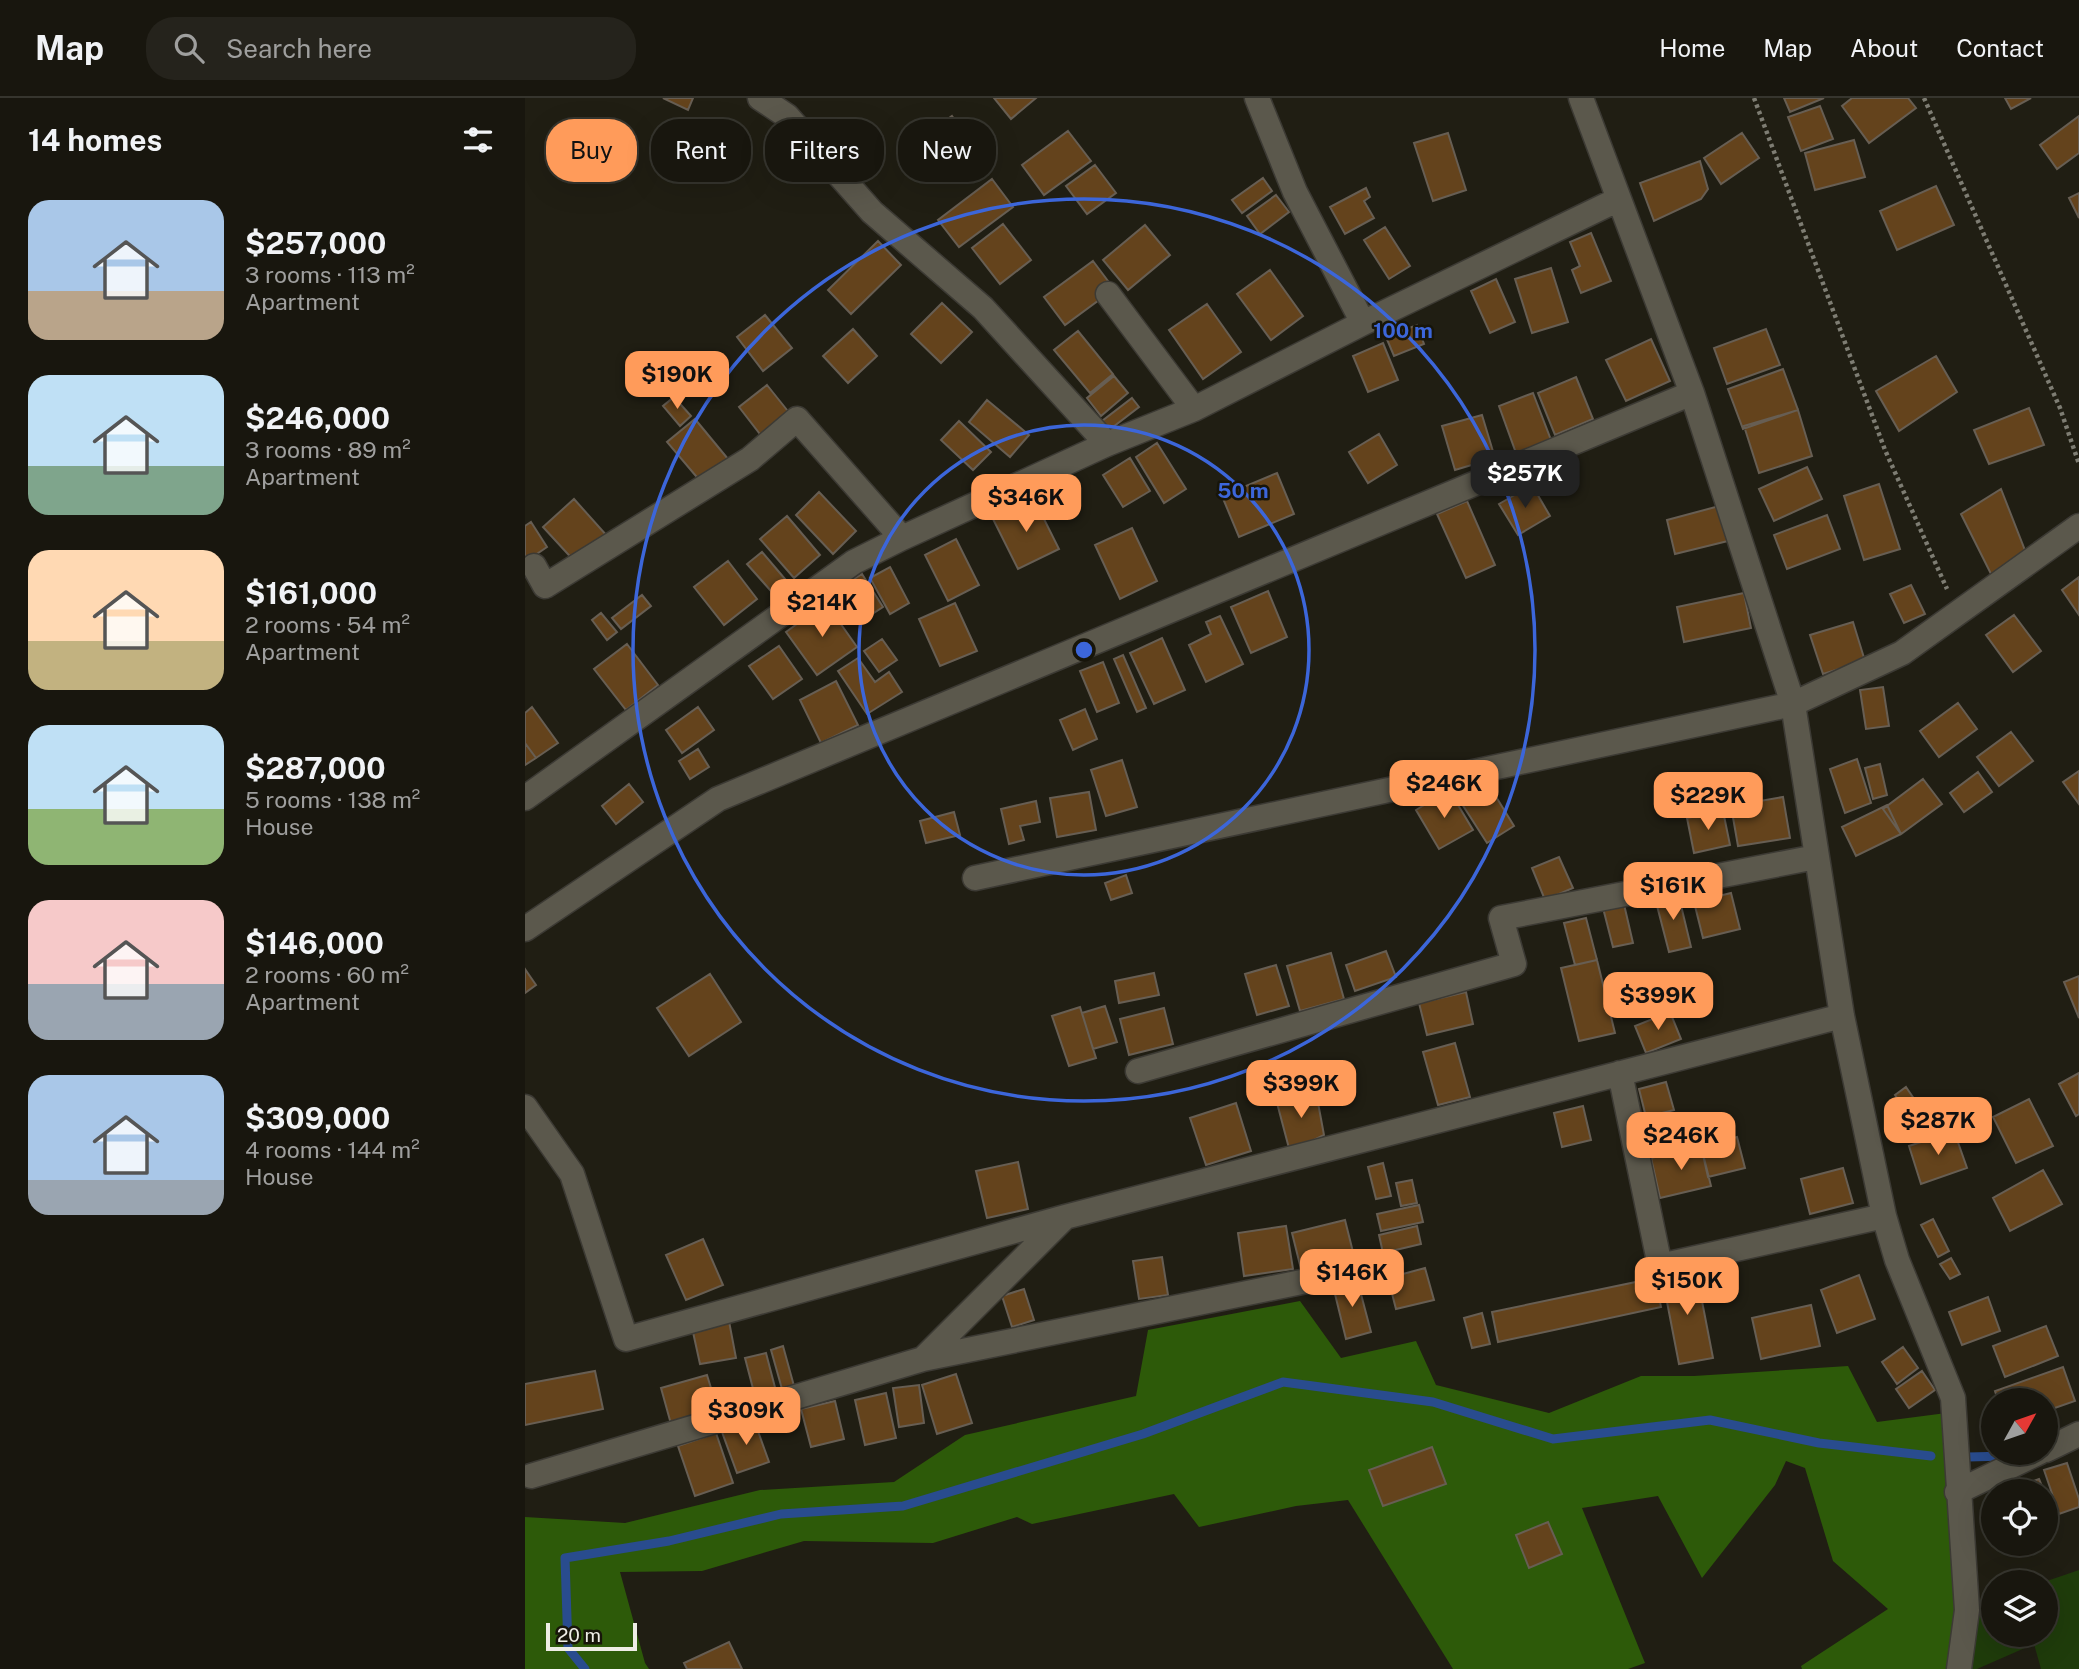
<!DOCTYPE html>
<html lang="en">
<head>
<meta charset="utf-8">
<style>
  body { margin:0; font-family:"Public Sans",sans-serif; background:#25231c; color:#f1f3f6; height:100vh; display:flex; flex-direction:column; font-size:26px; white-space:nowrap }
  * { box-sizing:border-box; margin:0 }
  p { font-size:23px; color:#9f9f9e }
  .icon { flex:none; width:38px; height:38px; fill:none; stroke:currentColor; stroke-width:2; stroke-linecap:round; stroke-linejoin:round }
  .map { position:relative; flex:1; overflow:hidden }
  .panel { display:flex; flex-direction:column; background:#18160e; width:525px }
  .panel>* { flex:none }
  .guide { position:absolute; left:21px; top:21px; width:665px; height:63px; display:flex; gap:14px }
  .needle { width:46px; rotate:50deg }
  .fabs { position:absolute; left:1456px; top:1290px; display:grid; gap:14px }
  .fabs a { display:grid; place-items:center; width:77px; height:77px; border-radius:50%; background:#18160e; box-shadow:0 7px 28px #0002,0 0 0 2px #36352e; font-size:35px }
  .scale { position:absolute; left:21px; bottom:18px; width:91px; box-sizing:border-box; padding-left:7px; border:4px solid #eeede5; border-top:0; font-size:19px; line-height:24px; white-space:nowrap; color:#eeede5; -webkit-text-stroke:5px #17150a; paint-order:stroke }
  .price { position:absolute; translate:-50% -60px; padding:0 16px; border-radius:14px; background:#ff9b5a; color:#111; font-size:23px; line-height:46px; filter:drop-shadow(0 2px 4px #0008) }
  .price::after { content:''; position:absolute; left:50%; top:42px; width:21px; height:16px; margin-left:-10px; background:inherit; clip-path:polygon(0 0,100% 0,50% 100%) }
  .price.on { background:#222; color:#fff }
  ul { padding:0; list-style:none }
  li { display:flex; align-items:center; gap:21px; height:175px; padding:0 28px }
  li span { display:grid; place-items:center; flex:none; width:196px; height:140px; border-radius:21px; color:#555 }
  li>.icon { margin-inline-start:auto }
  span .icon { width:84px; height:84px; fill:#fffc; stroke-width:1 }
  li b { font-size:30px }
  h2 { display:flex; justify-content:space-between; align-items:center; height:84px; padding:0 28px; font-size:30px }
  .tag { padding:0 24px; border-radius:28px; background:#18160e; box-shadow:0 7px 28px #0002,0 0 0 2px #36352e; font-size:24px; line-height:63px }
  .tag.on { background:#ff9b5a; color:#111 }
  header { display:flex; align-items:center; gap:42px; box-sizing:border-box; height:98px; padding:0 35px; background:#18160e; border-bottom:2px solid #36352e }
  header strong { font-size:33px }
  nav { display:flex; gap:38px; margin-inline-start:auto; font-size:24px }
  .search { width:490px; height:63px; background:#25231c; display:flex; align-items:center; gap:18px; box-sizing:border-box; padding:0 24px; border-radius:28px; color:#9f9f9e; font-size:26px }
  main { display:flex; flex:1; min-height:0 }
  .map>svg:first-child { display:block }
  .green { fill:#1f3c0b }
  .forest { fill:#2d5a09 }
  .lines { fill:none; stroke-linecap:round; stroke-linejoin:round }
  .stream { stroke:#294c8e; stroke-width:9 }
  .building { fill:#64431c; stroke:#675e53; stroke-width:2 }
  .minor-casing { stroke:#3c3a34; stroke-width:27 }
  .path { stroke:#7e7d73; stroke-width:4.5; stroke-dasharray:3.5 3.5; stroke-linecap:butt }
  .minor { stroke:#5b584c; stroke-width:24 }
  .ring { fill:none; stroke:#3c66da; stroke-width:3.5 }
  .centre { fill:#3c66da; stroke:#17150a; stroke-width:3.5 }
  .ring-label { font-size:21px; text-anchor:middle; font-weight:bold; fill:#3c66da; stroke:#17150a; stroke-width:5; stroke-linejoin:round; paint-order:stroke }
</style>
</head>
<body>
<header>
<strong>Map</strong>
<div class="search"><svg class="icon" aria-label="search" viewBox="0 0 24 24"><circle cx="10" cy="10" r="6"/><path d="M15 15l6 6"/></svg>Search here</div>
<nav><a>Home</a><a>Map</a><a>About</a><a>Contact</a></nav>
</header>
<main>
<section class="panel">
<h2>14 homes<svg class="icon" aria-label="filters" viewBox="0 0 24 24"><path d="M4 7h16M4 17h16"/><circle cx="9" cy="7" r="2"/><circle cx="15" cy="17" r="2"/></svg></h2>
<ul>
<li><span style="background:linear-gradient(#a9c7e8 65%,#b9a48a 0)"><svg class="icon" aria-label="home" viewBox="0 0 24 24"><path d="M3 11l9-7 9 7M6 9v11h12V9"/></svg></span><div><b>$257,000</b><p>3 rooms · 113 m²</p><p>Apartment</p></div></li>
<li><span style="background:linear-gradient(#bfe0f5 65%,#7fa58c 0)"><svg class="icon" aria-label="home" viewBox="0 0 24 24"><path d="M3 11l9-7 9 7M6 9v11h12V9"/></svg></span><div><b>$246,000</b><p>3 rooms · 89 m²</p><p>Apartment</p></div></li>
<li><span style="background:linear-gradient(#ffd9b3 65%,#c2b280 0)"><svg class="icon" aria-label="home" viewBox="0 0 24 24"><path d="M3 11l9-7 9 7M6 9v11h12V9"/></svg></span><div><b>$161,000</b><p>2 rooms · 54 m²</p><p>Apartment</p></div></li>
<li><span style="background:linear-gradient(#bfe0f5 60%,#8fb573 0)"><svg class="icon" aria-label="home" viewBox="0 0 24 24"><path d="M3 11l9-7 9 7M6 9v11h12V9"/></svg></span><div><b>$287,000</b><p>5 rooms · 138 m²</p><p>House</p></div></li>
<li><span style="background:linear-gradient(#f6c9c9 60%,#9aa5b1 0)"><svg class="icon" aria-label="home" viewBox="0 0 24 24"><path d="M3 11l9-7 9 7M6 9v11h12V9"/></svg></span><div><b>$146,000</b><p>2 rooms · 60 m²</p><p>Apartment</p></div></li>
<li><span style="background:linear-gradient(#a9c7e8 75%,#9aa5b1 0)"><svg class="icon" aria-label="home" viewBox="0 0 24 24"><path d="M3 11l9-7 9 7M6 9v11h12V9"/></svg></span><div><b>$309,000</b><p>4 rooms · 144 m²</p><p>House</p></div></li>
</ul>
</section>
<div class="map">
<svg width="1554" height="1571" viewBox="0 0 1554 1571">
  <rect width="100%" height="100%" fill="#201e13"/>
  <path class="green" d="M1554,1472V1571H1516L1509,1546L1452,1571H1434L1442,1512L1468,1502V1536H1521L1519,1484Z"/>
  <path class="forest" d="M775,1203L816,1260L891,1243L911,1287L1024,1315L1116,1278H1169L1323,1268L1352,1324L1429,1314L1434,1571H1277L1276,1568L1363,1511L1308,1463L1280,1370L1261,1363L1250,1387L1177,1480L1133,1398L1057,1410L1120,1565L1103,1571H928L823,1402L771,1408L674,1429L649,1396L507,1426L492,1419L408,1445L279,1443L177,1473L95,1474L120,1565L124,1571H0V1419L100,1425L235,1392L369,1384L440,1337L611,1298L623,1232Z"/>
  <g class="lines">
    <path class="stream" d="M1443,1359L1482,1358L1489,1355
      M60,1571L43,1550L40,1460L144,1443L256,1416L378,1408L618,1336L758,1284L908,1304L1028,1341L1185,1322L1294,1345L1406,1358"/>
  </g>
  <path class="building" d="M138,0H168L163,12Z
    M469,0H511L486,21Z
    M1259,0H1299L1265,14Z
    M1327,0H1383L1391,10L1344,45L1317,8Z
    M1480,0H1506L1486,11Z
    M1295,8L1308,41L1276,53L1263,19Z
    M427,18L448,47L407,76L386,47Z
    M1554,18V55L1532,71L1515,47Z
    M543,33L566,63L519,97L497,67Z
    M923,35L941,92L908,103L889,45Z
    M1217,35L1234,60L1196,86L1179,60Z
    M1329,42L1340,79L1290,92L1280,55Z
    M1175,63L1183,91L1176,101L1129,123L1115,85Z
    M570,67L591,95L562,116L541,88Z
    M738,80L747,93L717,115L707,102Z
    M467,81L488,109L434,149L413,122Z
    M1411,88L1429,127L1372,152L1355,113Z
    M841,90L845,99L839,103L849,120L820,136L805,109Z
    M1554,95V120L1544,100Z
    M751,97L764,114L735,136L722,118Z
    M478,126L506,162L475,186L447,150Z
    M620,127L645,157L603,192L578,162Z
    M860,129L885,168L864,181L839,142Z
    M1066,135L1086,183L1056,195L1047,172L1055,168L1045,144Z
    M353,143L376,167L326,216L303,192Z
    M568,163L589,191L540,227L519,199Z
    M1026,170L1043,224L1007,235L990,181Z
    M745,172L778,218L746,242L712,196Z
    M971,181L990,224L965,235L946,193Z
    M417,205L447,234L416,265L386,236Z
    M682,206L716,254L678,281L644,232Z
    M240,217L267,250L238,273L212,239Z
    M892,227L899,246L869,258L861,239Z
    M328,231L352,258L323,285L298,258Z
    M1241,231L1255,267L1202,286L1189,250Z
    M553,233L588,276L565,295L529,252Z
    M1126,241L1145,283L1101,303L1081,262Z
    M858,245L873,282L843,294L828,258Z
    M1411,258L1432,294L1374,333L1351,293Z
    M1258,271L1273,312L1218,331L1203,291Z
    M589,278L603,295L576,318L562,300Z
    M1051,279L1068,321L1030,337L1013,295Z
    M242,287L266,317L238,340L214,309Z
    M1008,295L1026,342L991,355L974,308Z
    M149,299L166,318L155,328L138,308Z
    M607,300L614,309L584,332L577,323Z
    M462,302L504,337L485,359L444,324Z
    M1504,310L1519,347L1464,366L1449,332Z
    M1273,312L1287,358L1234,375L1219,328Z
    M957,317L970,360L930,372L917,328Z
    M170,321L203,361L176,384L142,344Z
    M434,323L466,354L448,372L416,342Z
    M854,336L872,367L843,385L824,354Z
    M632,345L661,391L639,405L611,359Z
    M605,360L625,393L598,409L578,377Z
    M1282,369L1297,401L1249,423L1234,391Z
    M752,375L769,416L714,439L697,398Z
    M1354,386L1375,451L1339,462L1319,398Z
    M1007,387L1025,418L993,437L974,406Z
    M1476,391L1503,460L1467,478L1436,416Z
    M294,394L331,433L308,456L271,417Z
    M49,401L83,439L53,467L18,429Z
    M509,401L534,451L493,471L468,421Z
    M942,403L970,467L941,480L912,416Z
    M1198,407L1207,442L1150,456L1142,422Z
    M1302,417L1315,451L1262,471L1249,437Z
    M262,418L295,457L269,480L235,441Z
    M6,424L22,449L0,464V428Z
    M607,430L632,483L595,501L570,447Z
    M431,441L454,487L423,503L400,457Z
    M237,454L260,481L246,493L222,466Z
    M203,463L232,501L199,527L169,489Z
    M365,469L384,505L365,516L345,480Z
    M337,476L358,509L347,516L326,483Z
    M1554,479V517L1537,492Z
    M1386,487L1400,516L1379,525L1365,496Z
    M743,493L762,539L726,555L706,509Z
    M1219,495L1226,530L1159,544L1152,509Z
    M117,497L126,508L96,531L87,520Z
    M301,505L332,549L292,577L261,534Z
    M430,505L452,553L415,568L394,521Z
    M76,515L92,534L82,542L67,522Z
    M1489,517L1516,553L1488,574L1461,537Z
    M695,518L718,566L681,584L664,547L686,536L681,524Z
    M1328,524L1340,563L1298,576L1285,537Z
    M637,540L660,592L629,606L605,555Z
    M357,541L372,562L354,574L339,553Z
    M102,546L133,587L101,612L69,571Z
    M254,548L277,581L248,601L224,568Z
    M598,557L621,610L612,614L589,561Z
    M333,560L350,584L364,574L377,594L342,616L313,573Z
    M578,564L594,605L572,614L555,573Z
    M311,583L333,627L296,645L275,602Z
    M1358,589L1364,628L1341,631L1335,592Z
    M1433,605L1452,631L1414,659L1395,633Z
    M7,609L33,645L11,660L0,645V615Z
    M173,609L189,632L157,655L141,632Z
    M560,611L572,641L548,652L535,622Z
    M1486,634L1508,663L1474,688L1452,659Z
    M0,645L11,660L0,667Z
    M173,651L184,669L165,681L154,663Z
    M1332,661L1346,705L1320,715L1305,671Z
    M597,662L612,709L581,718L566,672Z
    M1355,666L1362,697L1348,701L1340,670Z
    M1554,673V706L1538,684Z
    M1453,674L1467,694L1439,714L1425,695Z
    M1398,681L1417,706L1376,736L1358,711Z
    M104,686L118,704L91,726L77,708Z
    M965,689L989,728L962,745L937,706Z
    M924,692L948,732L914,751L891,712Z
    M564,694L571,732L532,739L525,700Z
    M1258,699L1265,740L1213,748L1206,708Z
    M511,703L515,724L495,728L499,742L484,746L476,711Z
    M1362,707L1376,736L1331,758L1317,729Z
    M1198,713L1205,747L1169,755L1162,720Z
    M429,714L435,737L401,745L395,723Z
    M1034,759L1048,790L1020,802L1007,770Z
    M601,777L607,795L586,802L580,785Z
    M1153,795L1166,849L1144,854L1130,800Z
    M1206,795L1215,831L1178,840L1169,804Z
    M1098,802L1108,845L1088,849L1077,806Z
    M1061,820L1072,862L1050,867L1039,825Z
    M861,853L871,879L830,893L821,867Z
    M806,855L819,901L775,913L762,868Z
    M1072,862L1090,935L1054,943L1036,870Z
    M751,867L764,908L732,917L720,876Z
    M0,871L11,887L0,895Z
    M629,875L634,897L594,905L590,883Z
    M185,876L216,924L164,958L132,910Z
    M1554,878V920L1539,884Z
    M941,894L948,926L902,937L894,905Z
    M580,908L592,944L568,951L557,915Z
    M555,909L571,960L544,968L527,918Z
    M639,910L648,946L604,957L595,921Z
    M1145,914L1156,941L1121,955L1110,928Z
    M930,945L945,999L913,1007L898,954Z
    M1554,975V1016L1551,1018L1534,986Z
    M1141,984L1149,1012L1121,1019L1114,991Z
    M1381,989L1396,1011L1385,1019L1370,997Z
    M791,994L799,1037L765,1054L752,1005Z
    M1504,1001L1528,1048L1491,1065L1468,1019Z
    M711,1005L726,1053L681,1067L665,1020Z
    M1058,1008L1066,1042L1037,1049L1029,1015Z
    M1429,1033L1442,1070L1396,1086L1384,1048Z
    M1212,1039L1220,1070L1183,1079L1176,1048Z
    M1176,1048L1186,1088L1135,1100L1126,1060Z
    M493,1064L503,1111L462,1120L451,1073Z
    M858,1065L866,1098L851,1101L843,1069Z
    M1318,1070L1328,1105L1285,1116L1276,1081Z
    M1518,1072L1537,1106L1485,1133L1468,1100Z
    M887,1082L892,1105L876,1108L871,1085Z
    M894,1107L898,1124L856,1133L852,1116Z
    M1408,1121L1424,1153L1413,1159L1396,1127Z
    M820,1122L830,1162L777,1175L767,1135Z
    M761,1128L768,1171L719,1178L713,1135Z
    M892,1128L896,1146L858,1155L854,1137Z
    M178,1141L198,1187L161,1202L141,1157Z
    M637,1159L643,1197L614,1201L608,1163Z
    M1426,1160L1435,1176L1425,1181L1415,1166Z
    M900,1170L909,1202L871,1211L863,1180Z
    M1171,1172L1188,1260L1154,1266L1137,1178Z
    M1334,1177L1350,1221L1312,1235L1296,1192Z
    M1130,1180L1136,1209L973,1244L967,1214Z
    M832,1181L846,1234L821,1241L808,1188Z
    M499,1191L509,1222L487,1229L477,1198Z
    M1463,1199L1475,1233L1437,1247L1424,1214Z
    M1286,1207L1295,1248L1236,1261L1227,1220Z
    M957,1215L965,1246L947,1250L939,1220Z
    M203,1218L211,1260L175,1266L166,1225Z
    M1521,1228L1533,1258L1480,1279L1468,1248Z
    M258,1248L269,1288L257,1291L246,1252Z
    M1378,1249L1393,1270L1372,1286L1357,1264Z
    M241,1255L252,1297L231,1302L220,1260Z
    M1538,1269L1550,1303L1521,1313V1302H1473L1470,1293Z
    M70,1273L78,1311L0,1327V1286Z
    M1397,1273L1410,1292L1384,1310L1371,1291Z
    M431,1276L447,1325L412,1336L397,1287Z
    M182,1277L193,1313L146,1326L136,1290Z
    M394,1287L399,1325L374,1329L368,1290Z
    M361,1295L371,1340L340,1347L330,1302Z
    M310,1303L319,1341L286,1349L276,1311Z
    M229,1322L244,1364L212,1375L197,1334Z
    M191,1335L208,1385L170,1398L153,1348Z
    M907,1349L921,1386L858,1408L844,1372Z
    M1542,1365L1554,1401V1409L1534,1416L1519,1372Z
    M1514,1381L1519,1393H1482Z
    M1521,1398L1531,1424L1521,1428Z
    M1023,1424L1037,1456L1004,1470L991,1437Z
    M204,1544L217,1571H162L159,1565Z"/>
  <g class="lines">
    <g class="minor-casing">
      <path id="minor" d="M235,0L262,18L347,114L458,210L582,346
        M732,0L770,94L838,225
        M1056,0L1167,295L1268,606L1317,918L1359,1118L1372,1162L1428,1300L1442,1512L1434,1571
        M583,196L669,311
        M9,468L20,488L225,361L272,321L377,440
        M0,700L329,464L377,440L582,346L669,311L838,225L1094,101
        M450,780L1268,606L1377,555L1554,428
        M0,831L193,701L1167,295
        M613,973L989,866L976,820L1291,759
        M1095,975L1135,1168L1359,1118
        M0,1009L47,1076L101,1241L540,1119L1317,918
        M398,1261L806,1178
        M1521,1352L1554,1336
        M6,1378L398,1261L539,1120
        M1432,1394L1515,1354"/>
    </g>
    <path class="path" d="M1229,0L1360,352L1422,491
      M1399,0L1535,310L1554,366"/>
    <use href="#minor" class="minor"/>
  </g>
  <g class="ring">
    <circle cx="559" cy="552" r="225"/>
    <circle cx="559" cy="552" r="451"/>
  </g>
  <circle cx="559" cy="552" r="10" class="centre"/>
  <g class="ring-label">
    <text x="878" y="240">100 m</text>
    <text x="718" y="400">50 m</text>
  </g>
</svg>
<div class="fabs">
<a><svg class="needle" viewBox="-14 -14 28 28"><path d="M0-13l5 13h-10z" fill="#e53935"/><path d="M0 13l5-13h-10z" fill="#9f9f9e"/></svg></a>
<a><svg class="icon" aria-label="locate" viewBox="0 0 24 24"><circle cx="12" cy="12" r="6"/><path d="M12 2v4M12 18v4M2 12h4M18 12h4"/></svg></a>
<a><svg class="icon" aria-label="layers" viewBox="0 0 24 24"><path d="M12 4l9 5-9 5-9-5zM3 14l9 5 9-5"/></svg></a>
</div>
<div class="scale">20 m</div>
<b class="price" style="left:152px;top:313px">$190K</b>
<b class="price on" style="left:1000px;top:412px">$257K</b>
<b class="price" style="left:501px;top:436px">$346K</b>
<b class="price" style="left:297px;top:541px">$214K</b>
<b class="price" style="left:919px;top:722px">$246K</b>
<b class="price" style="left:1183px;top:734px">$229K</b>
<b class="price" style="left:1148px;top:824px">$161K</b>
<b class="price" style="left:1133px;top:934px">$399K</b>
<b class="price" style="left:776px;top:1022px">$399K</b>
<b class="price" style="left:1413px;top:1059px">$287K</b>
<b class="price" style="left:1156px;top:1074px">$246K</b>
<b class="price" style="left:827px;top:1211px">$146K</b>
<b class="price" style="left:1162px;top:1219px">$150K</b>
<b class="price" style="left:221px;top:1349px">$309K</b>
<div class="guide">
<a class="tag on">Buy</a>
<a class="tag">Rent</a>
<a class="tag">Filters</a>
<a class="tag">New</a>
</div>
</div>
</main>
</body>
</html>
